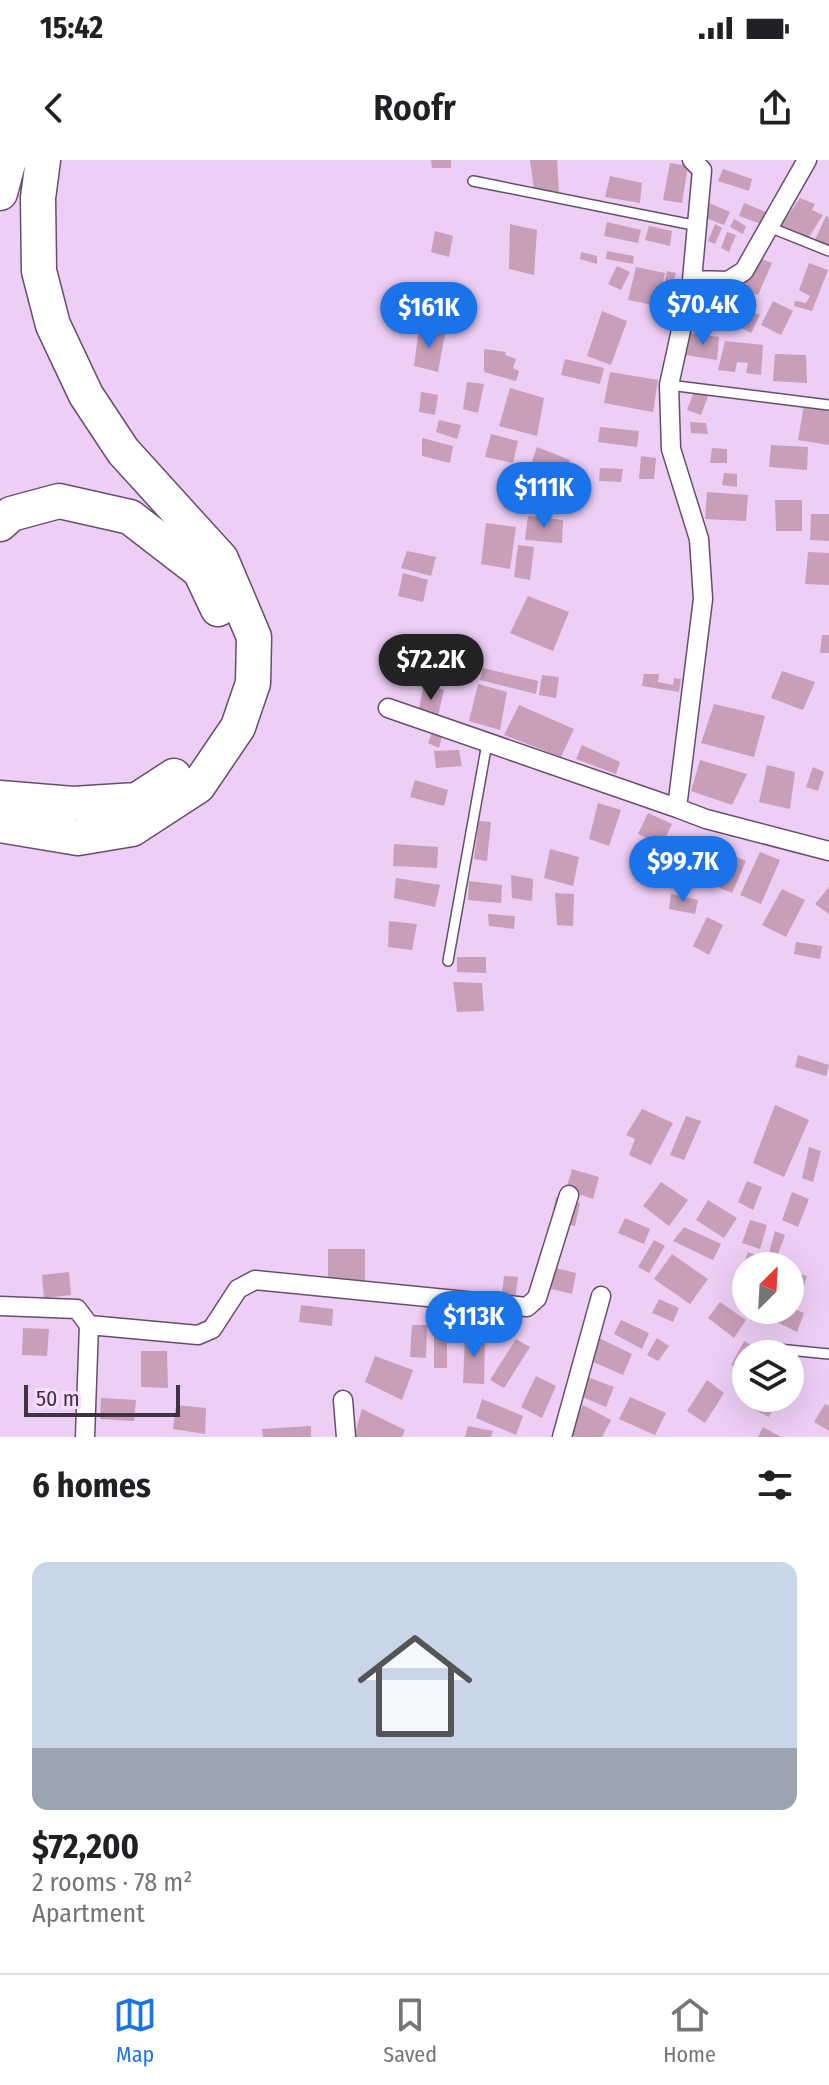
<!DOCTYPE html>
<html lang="en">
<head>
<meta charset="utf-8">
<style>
  body { margin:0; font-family:"Fira Sans Condensed",sans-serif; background:#f6f6f6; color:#202124; height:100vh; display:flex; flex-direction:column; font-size:30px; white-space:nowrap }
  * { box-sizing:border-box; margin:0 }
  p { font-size:26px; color:#757577 }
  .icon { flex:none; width:44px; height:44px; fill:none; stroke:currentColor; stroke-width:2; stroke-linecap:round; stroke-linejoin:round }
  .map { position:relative; height:1277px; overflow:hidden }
  .details { display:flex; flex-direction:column; background:#fff; flex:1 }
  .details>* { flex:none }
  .needle { width:52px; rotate:24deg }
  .tools { position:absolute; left:732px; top:1092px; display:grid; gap:16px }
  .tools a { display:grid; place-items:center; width:72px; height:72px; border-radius:50%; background:#fff; box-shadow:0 8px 32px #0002; font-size:40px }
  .scale { position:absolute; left:24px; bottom:20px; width:156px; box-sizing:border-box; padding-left:8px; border:4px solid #3f3342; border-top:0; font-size:22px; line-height:28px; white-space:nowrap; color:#3f3342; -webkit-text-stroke:6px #f7defd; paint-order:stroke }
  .price { position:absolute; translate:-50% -68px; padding:0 18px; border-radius:28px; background:#1a73e8; color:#fff; font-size:26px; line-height:52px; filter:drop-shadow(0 2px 4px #0008) }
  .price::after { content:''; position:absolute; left:50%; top:48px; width:24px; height:18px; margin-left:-12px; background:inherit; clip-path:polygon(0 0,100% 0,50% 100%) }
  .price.on { background:#222; color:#fff }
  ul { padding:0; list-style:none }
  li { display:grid; align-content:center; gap:16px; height:424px; padding:0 32px }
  li span { display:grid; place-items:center; height:248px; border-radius:16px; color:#555 }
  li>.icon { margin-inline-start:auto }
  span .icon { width:144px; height:144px; fill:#fffc; stroke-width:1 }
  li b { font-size:34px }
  h2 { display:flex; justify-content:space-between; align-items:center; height:96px; padding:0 32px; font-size:34px }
  .status { display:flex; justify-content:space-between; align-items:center; height:56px; padding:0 40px; background:#fff; direction:ltr }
  .status svg { height:22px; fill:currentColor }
  header { display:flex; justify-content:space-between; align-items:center; height:104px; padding:0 32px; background:#fff; font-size:36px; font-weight:600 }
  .tabs { display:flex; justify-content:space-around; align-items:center; height:112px; border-top:2px solid #e0e0e0; background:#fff; font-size:22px; color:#757577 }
  .tabs a { display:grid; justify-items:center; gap:4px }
  .tabs .on { color:#1a73e8 }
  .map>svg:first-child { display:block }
  .building { fill:#c89eb9 }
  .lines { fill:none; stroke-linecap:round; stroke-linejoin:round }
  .lane-casing { stroke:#684d6e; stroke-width:12 }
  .street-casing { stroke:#684d6e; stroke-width:21 }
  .highway-casing { stroke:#684d6e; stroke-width:37 }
  .lane { stroke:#fff; stroke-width:9 }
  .street { stroke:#fff; stroke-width:18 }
  .highway { stroke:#fff; stroke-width:34 }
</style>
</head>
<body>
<div class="status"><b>15:42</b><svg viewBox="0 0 49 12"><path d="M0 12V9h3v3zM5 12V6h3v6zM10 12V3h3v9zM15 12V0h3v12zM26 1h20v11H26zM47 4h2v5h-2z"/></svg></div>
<header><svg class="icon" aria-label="back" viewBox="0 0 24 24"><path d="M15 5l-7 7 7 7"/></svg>Roofr<svg class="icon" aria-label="share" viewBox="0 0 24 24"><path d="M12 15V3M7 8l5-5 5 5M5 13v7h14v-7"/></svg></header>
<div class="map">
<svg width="829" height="1277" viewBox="0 0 829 1277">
  <rect width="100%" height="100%" fill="#edcef5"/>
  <path class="building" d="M431,0H451V8H432Z
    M530,0H557L559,33L534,30Z
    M670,3L688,6L682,43L663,40Z
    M723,9L752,19L749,31L718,21Z
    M610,16L642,23L640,43L605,37Z
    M800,38L815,44L812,50L823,55L807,80L780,67Z
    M709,43L730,52L724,65L703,57Z
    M744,43L766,52L761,64L739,56Z
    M826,56L829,57V88L814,82Z
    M734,59L746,66L743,74L730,67Z
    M607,62L641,70L638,83L604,76Z
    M510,64L537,70L534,115L509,109Z
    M715,64L722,68L715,84L708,81Z
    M649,66L672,71L670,86L645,80Z
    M435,71L453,76L449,97L431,92Z
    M727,72L736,75L729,92L721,88Z
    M607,91L634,96L633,104L606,99Z
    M581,92L597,96V104L580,99Z
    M755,96L772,103L758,135L735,127L736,124L744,127L745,124L742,121Z
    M809,103L828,110L812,151L794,146L795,141L806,143L810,136L799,130Z
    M617,106L630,112L621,130L608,124Z
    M636,107L665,113L658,146L628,140Z
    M667,111L676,113L671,132L663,130Z
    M773,141L793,151L781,175L761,165Z
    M741,147L760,155L751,173L732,163Z
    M708,150L722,153L720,163L705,161Z
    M602,151L627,161L611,205L587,196Z
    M419,168L445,174L438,212L414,206Z
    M691,173L719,177L717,200L685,195Z
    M725,181L763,185L761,215L746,213L748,203L737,202L735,212L718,210Z
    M484,189L506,192L505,195L516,199L513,208L519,211L516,221L484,212Z
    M775,194L806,195L807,223L773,221Z
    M565,199L604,208L600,224L561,215Z
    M610,212L658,220L653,252L604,243Z
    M467,222L484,224L478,253L463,249Z
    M696,226L711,228L701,255L687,250Z
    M510,228L544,238L537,276L499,266Z
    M421,232L438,235L435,255L419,252Z
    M804,245L829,248V285L798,280Z
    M439,260L461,265L457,279L436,272Z
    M690,262L706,263L708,274L691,273Z
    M600,267L639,271L637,287L598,282Z
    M491,274L518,281L513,303L485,297Z
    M422,278L453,286L450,303L422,296Z
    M771,285L808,287L807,310L769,307Z
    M537,287L570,300L561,322L529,310Z
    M712,288L727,289V303H710Z
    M641,296L656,298L654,319H639Z
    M600,308L623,309L621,322L599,321Z
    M724,313L737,314V327L722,325Z
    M526,327L582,334L580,350L522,341Z
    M707,332L748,335L746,361L705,359Z
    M775,340H802V371H776Z
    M811,354H829V381L810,380Z
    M528,356L563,360L562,383L525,380Z
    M486,363L516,367L510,409L481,404Z
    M518,385L534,387L530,420L514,417Z
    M407,391L436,397L431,416L401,408Z
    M808,392L829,393V425L805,424Z
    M403,413L428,420L423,442L398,436Z
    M528,436L569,452L553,491L510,473Z
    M822,475H829V493H820Z
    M483,508L538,521L536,534L480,520Z
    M782,511L815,522L803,550L771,538Z
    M644,514H659L658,522L673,525L674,518L681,519L679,532L642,526Z
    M542,515L559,517L556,538L539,535Z
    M424,523L444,530L437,560L418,554Z
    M478,524L507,532L500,570L469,561Z
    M714,544L765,556L754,597L701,583Z
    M519,545L574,569L561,597L504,575Z
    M432,573L442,576L439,588L428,583Z
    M582,585L620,602L616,614L576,599Z
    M459,590L462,606L436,608L434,591Z
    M700,600L747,614L732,645L691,631Z
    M767,605L795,612L790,649L759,642Z
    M813,607L824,612L818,631L806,627Z
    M415,620L448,630L444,646L410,637Z
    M598,643L621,650L609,686L589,679Z
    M648,653L672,664L662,685L638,674Z
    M479,661L491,662L487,701L474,699Z
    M394,684L438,687L437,708L393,706Z
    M550,689L579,697L573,726L544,718Z
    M722,691L746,701L732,733L707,722Z
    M760,692L780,700L761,744L740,735Z
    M511,715L533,719L532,741L512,738Z
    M396,718L440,725L435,747L394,738Z
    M469,721L502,725L501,743L468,740Z
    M829,727V754L815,744Z
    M782,729L805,740L786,777L762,765Z
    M555,733L574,734L573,766L557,765Z
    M671,734L698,740L695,754L669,749Z
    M488,754L515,756L514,769L489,766Z
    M707,757L723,765L709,795L693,786Z
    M389,761L417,764L412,790L388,787Z
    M796,782L822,786L820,799L794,794Z
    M457,797H486V813L457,812Z
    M453,822L482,823L484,851L457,852Z
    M798,895L829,905L826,916L795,907Z
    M775,945L809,960L784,1017L753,1003Z
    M642,949L673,963L651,1005L629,995L635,979L626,975Z
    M686,956L701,961L684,1000L670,995Z
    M809,987L821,991L813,1022L802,1018Z
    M572,1009L599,1017L593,1039L566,1030Z
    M747,1021L762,1027L753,1050L738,1042Z
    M661,1022L688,1040L669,1066L643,1046Z
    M792,1032L809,1039L798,1067L782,1060Z
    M556,1037L580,1043L575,1066L551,1060Z
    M708,1040L737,1058L724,1078L696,1060Z
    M625,1058L650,1069L644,1084L618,1073Z
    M750,1060L767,1065L760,1089L742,1083Z
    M684,1067L721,1084L713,1100L673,1081Z
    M775,1071L785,1075L777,1097L769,1093Z
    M654,1080L665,1086L649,1113L638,1107Z
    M328,1089H365V1121H328Z
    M748,1092L765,1099L762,1106H746V1114L741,1112Z
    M672,1094L708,1119L690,1144L654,1119Z
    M540,1104L576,1113L572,1134L535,1125Z
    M790,1110L807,1116L803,1129L790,1125Z
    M69,1112L71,1135L44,1138L42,1115Z
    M504,1116L518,1117L515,1141L501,1140Z
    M659,1139L679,1148L673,1162L652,1153Z
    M720,1142L746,1160L734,1178L708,1158Z
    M301,1145L333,1149L332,1166L299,1162Z
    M790,1147L804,1153L797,1172L769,1158L773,1150H790Z
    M621,1160L649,1173L642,1189L614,1174Z
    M412,1165H427L426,1198L410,1197Z
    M23,1168L49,1169L47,1196L22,1195Z
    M465,1174L485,1175L484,1224L463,1223Z
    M434,1175H447V1208H434Z
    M599,1178L632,1194L623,1215L589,1200Z
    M657,1178L669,1186L658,1201L647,1195Z
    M516,1179L530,1187L504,1228L490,1220Z
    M744,1181L768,1194H746V1213L731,1205Z
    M141,1191H167L168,1228L141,1227Z
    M375,1196L413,1210L402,1240L365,1222Z
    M536,1216L556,1226L542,1258L521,1247Z
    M587,1217L614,1227L606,1247L580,1236Z
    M707,1220L724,1233L705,1263L687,1251Z
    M630,1237L666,1253L655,1275L619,1259Z
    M101,1238L136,1240L134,1261L100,1259Z
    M757,1238H777L769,1257L753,1249Z
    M482,1239L523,1256L516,1275L476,1258Z
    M825,1244L829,1246V1271L814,1262Z
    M176,1245L206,1248L205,1274L173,1269Z
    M583,1245L611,1260L602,1277H575L568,1274Z
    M362,1249L405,1270L402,1277H354Z
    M311,1266V1277H263L262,1269Z
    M468,1266L493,1271L491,1277H465Z
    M763,1267L781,1277H758Z"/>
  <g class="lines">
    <g class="lane-casing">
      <path id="lane" d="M473,21L698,66
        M769,67L829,91
        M669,225L829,245
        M448,801L487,583
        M768,1188L829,1194"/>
    </g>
    <g class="street-casing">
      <path id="street" d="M692,0L702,10L692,120L669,225L671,289L699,379L703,439L677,648L706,659L829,691
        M692,120L728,121L744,111L807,0
        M388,548L677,648
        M0,1146L77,1149L89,1165L85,1277
        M89,1165L198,1175L212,1169L238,1129L255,1120L527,1147L537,1138L569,1035
        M343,1240L346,1277
        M562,1277L601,1136"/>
    </g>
    <g class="highway-casing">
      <path id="highway" d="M0,33L9,0
        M0,364L11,354L59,341L130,357L200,411L218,449
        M0,638L73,644L137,640L174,616
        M0,665L78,678L132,669L198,626L238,567L253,523L254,477L221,399L123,291L86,235L53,165L39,111L38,38L43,0"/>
    </g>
    <use href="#lane" class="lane"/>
    <use href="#street" class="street"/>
    <use href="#highway" class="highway"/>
  </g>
</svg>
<div class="tools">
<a><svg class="needle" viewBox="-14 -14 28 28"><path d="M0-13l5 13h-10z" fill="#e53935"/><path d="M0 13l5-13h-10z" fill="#757577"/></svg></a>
<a><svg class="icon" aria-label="layers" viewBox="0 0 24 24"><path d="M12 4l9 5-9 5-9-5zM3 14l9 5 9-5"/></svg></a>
</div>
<div class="scale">50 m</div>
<b class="price" style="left:703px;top:187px">$70.4K</b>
<b class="price" style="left:429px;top:190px">$161K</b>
<b class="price" style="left:544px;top:370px">$111K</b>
<b class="price on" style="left:431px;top:542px">$72.2K</b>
<b class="price" style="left:683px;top:744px">$99.7K</b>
<b class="price" style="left:474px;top:1199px">$113K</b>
</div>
<section class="details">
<h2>6 homes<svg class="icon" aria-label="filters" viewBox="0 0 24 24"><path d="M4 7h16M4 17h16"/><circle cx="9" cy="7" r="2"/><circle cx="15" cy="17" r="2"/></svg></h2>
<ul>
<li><span style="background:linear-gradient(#c9d6e8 75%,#9aa5b1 0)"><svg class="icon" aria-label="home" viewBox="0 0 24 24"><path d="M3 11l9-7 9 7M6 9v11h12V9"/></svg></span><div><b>$72,200</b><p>2 rooms · 78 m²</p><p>Apartment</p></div></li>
</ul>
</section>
<nav class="tabs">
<a class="on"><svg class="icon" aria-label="map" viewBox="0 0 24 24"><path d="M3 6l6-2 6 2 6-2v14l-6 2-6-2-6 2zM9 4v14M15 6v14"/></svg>Map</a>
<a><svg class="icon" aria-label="saved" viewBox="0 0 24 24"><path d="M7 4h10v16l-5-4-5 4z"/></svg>Saved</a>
<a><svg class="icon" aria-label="home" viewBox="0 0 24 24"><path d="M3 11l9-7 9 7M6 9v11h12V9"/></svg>Home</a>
</nav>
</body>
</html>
